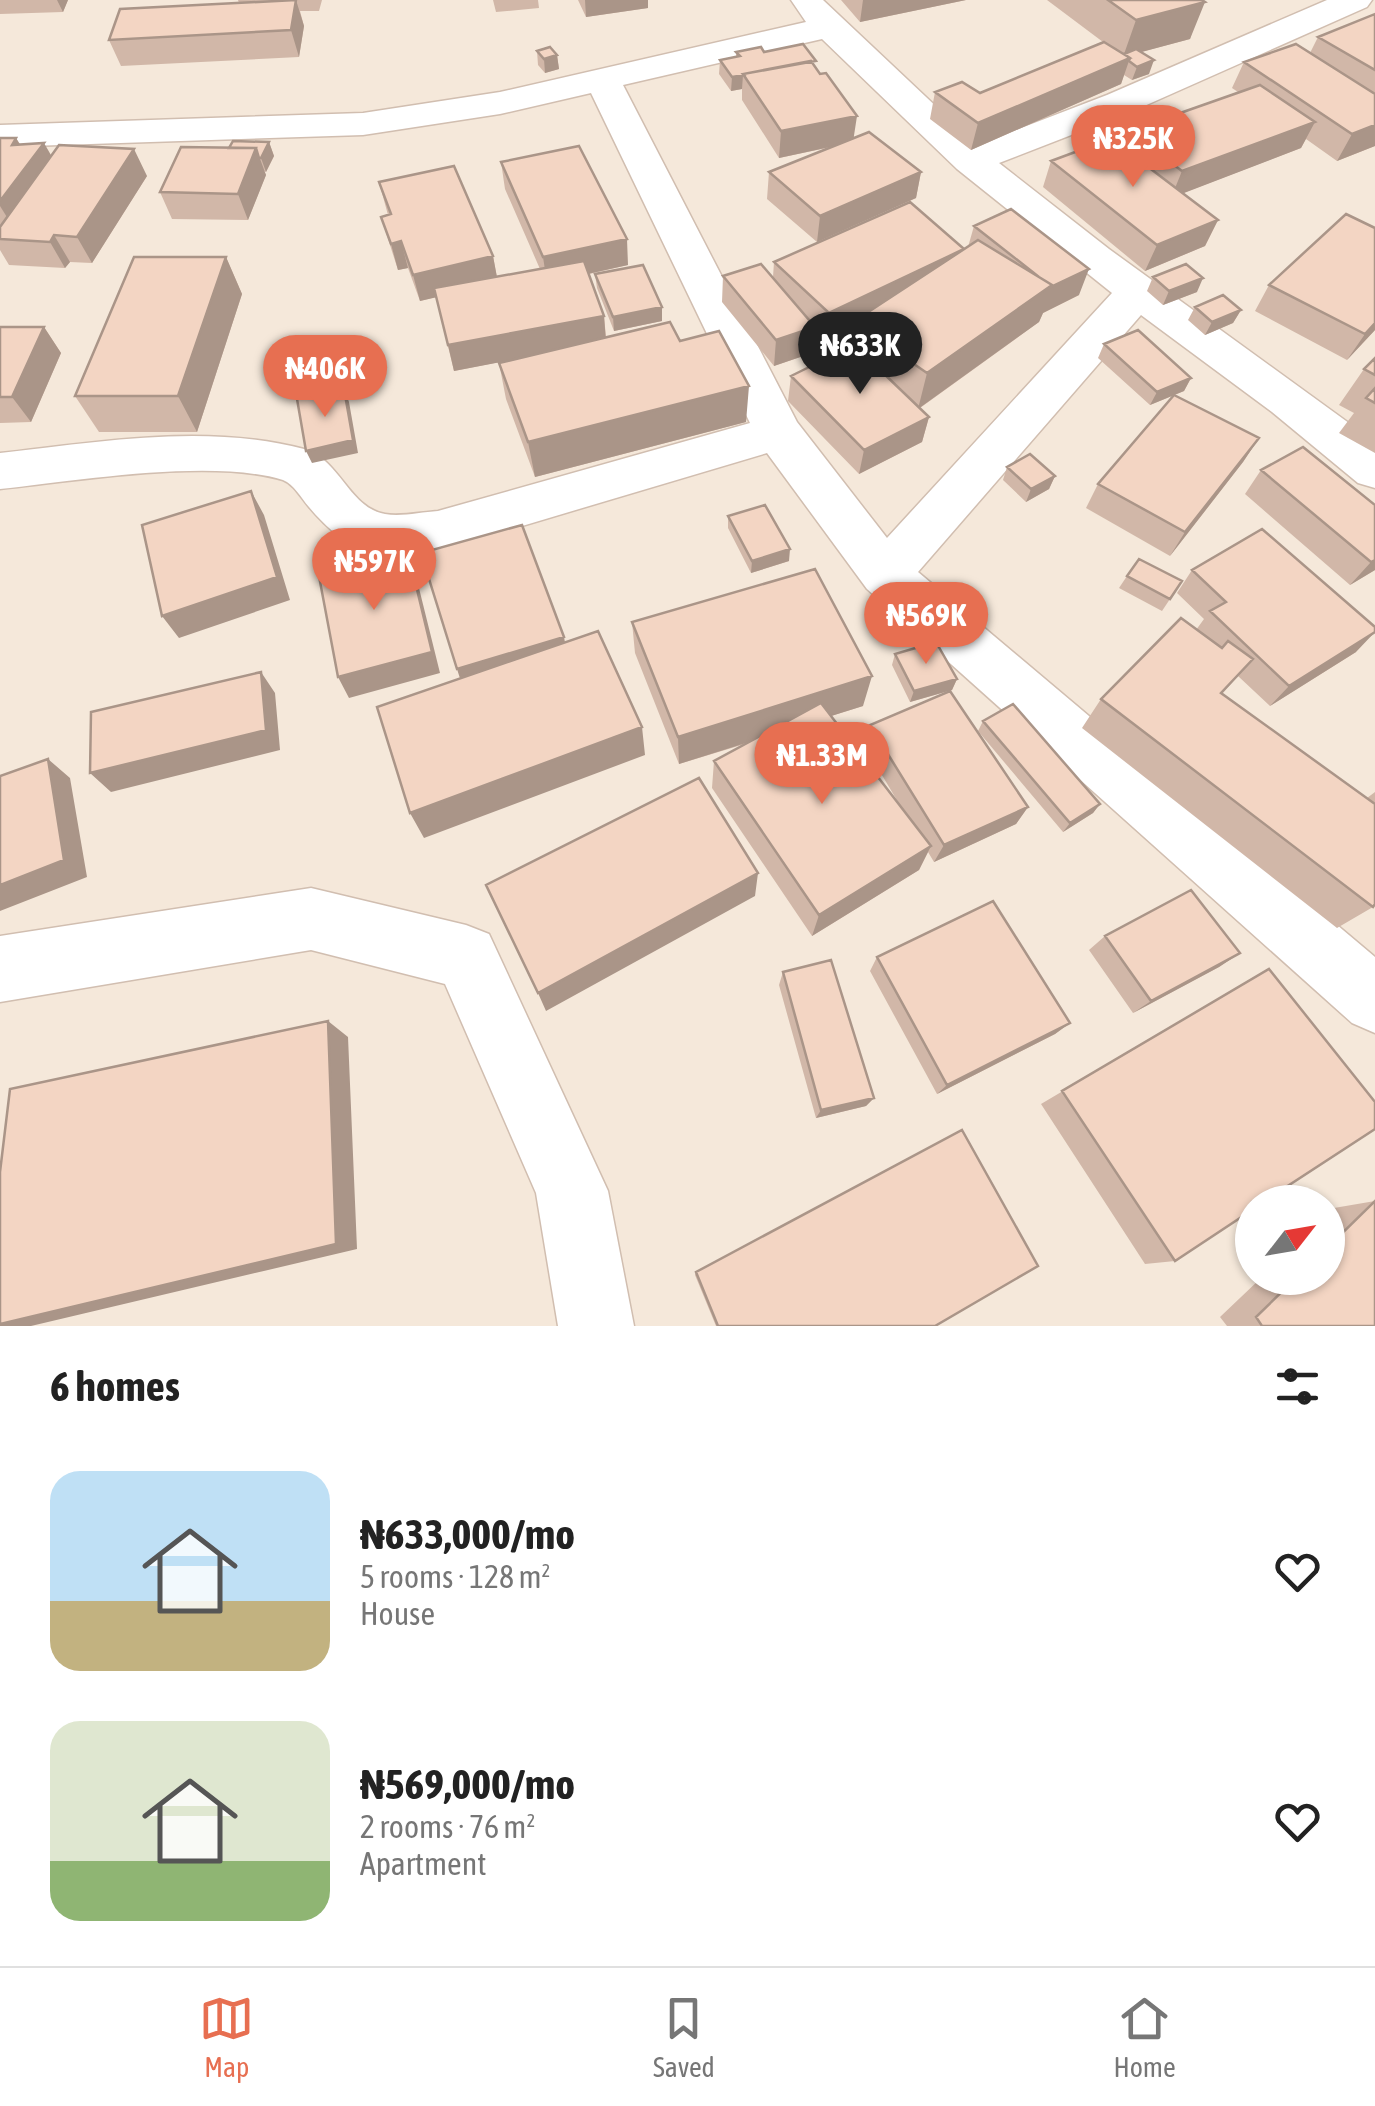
<!DOCTYPE html>
<html lang="en">
<head>
<meta charset="utf-8">
<style>
  body { margin:0; font-family:"Asap Condensed",sans-serif; background:#f2f2f2; color:#222; height:100vh; display:flex; flex-direction:column; font-size:38px; white-space:nowrap }
  * { box-sizing:border-box; margin:0 }
  p { font-size:32px; color:#767676 }
  .icon { flex:none; width:55px; height:55px; fill:none; stroke:currentColor; stroke-width:2; stroke-linecap:round; stroke-linejoin:round }
  .map { position:relative; height:1326px; overflow:hidden }
  .panel { display:flex; flex-direction:column; background:#fff; flex:1 }
  .panel>* { flex:none }
  .needle { width:65px; rotate:59deg }
  .fabs { position:absolute; left:1235px; top:1185px; display:grid; gap:20px }
  .fabs a { display:grid; place-items:center; width:110px; height:110px; border-radius:50%; background:#fff; box-shadow:0 2px 8px #0004; font-size:50px }
  .price { position:absolute; translate:-50% -85px; padding:0 22px; border-radius:35px; background:#e76f51; color:#fff; font-size:32px; line-height:65px; filter:drop-shadow(0 2px 5px #0008) }
  .price::after { content:''; position:absolute; left:50%; top:60px; width:30px; height:22px; margin-left:-15px; background:inherit; clip-path:polygon(0 0,100% 0,50% 100%) }
  .price.current { background:#222; color:#fff }
  ul { padding:0; list-style:none }
  li { display:flex; align-items:center; gap:30px; height:250px; padding:0 50px }
  li span { display:grid; place-items:center; flex:none; width:280px; height:200px; border-radius:30px; color:#555 }
  li>.icon { margin-inline-start:auto }
  span .icon { width:120px; height:120px; fill:#fffc; stroke-width:1 }
  li b { font-size:42px }
  h2 { display:flex; justify-content:space-between; align-items:center; height:120px; padding:0 50px; font-size:42px }
  .menu { display:flex; justify-content:space-around; align-items:center; height:140px; border-top:2px solid #e0e0e0; background:#fff; font-size:28px; color:#767676 }
  .menu a { display:grid; justify-items:center; gap:5px }
  .menu .current { color:#e76f51 }
  .map>svg:first-child { display:block }
  .residential { fill:#f5e8da; fill-rule:evenodd }
  .lines { fill:none; stroke-linecap:round; stroke-linejoin:round }
  .minor-casing { stroke:#d1beb0; stroke-width:3 }
  .minor { fill:#fff; fill-rule:evenodd }
  .wall { fill:#d1b7a8 }
  .shaded-wall { fill:#aa9588 }
  .building { fill:#f3d5c3; stroke:#aa9588; stroke-width:2.5 }
</style>
</head>
<body>
<div class="map">
<svg width="1375" height="1326" viewBox="0 0 1375 1326">
  <rect width="100%" height="100%" fill="#fdf6ec"/>
  <path class="residential" d="M0,0H1375V1326H0ZM1252,1202H1328V1278H1252Z"/>
  <g class="lines">
    <g class="minor-casing">
      <path id="minor" d="M791,0H823L977,145L1107,95L1327,0H1372L1367,7L1133,111L999,163L1109,249L1375,442V488L1358,483L1272,412L1141,315L918,572L1375,957V1033L1352,1023L867,589L767,453L438,551C377,554 351,557 309,507C301,498 294,484 283,480C211,458 76,481 0,489V453C99,442 206,423 304,449C339,458 349,508 385,514C401,517 421,512 438,511L750,423L591,93L500,114L363,135L0,147V125L363,113L500,92L806,22ZM822,39L957,169L1112,293L887,538L797,422L623,85Z
        M311,888L466,925L489,934L608,1191L634,1326H558L536,1193L445,984L311,950L0,1002V936Z"/>
    </g>
    <use href="#minor" class="minor"/>
  </g>
  <path class="wall" d="M0,0H68L63,12L0,14Z
    M238,0H322L319,11H300L304,26L299,57L121,66L109,40L239,3Z
    M493,0H538L539,8L496,12Z
    M578,0H648V8L586,17Z
    M841,0H966L860,22Z
    M1047,0H1202L1190,39L1141,52L1149,74L1132,80L1124,75L1121,84L971,150L930,119L935,92L980,93L1103,42Z
    M1375,14V146L1337,161L1306,139L1301,148L1183,193L1218,220L1205,246L1145,271L1043,187L1051,161L1074,152L1078,141L1123,148L1129,131L1238,92L1232,88L1244,62L1310,53L1318,37Z
    M537,51L557,55L559,69L545,73L538,65Z
    M736,52H764L815,67L854,137L921,172L916,198L817,242L767,199L769,172L831,147L779,158L742,100V89L731,91L719,74L720,60L736,57Z
    M0,138H16L20,144L51,155L147,176L92,263L70,262L65,268L9,265L0,250Z
    M269,142L274,156L266,172L264,171L266,175L248,220L172,219L160,192L229,148Z
    M501,162L628,265L589,274L604,316L606,337L680,341L746,422L535,477L506,399L499,363L505,361L454,371L436,297L420,301L408,268L398,270L381,217L388,215L379,182L493,256L497,277L540,269L505,189Z
    M974,226L1079,295L1043,313L1039,322L920,408L929,417L922,442L859,474L788,401L791,376L849,348L852,326L826,339L815,329L812,353L774,366L722,302L723,276L773,277L774,262L964,249L968,247Z
    M1375,228V330L1347,360L1255,311L1269,285Z
    M226,257L242,294L197,432H99L75,396Z
    M595,274L662,307V321L614,331L597,288Z
    M1153,277L1197,292L1163,305L1147,291Z
    M1195,307L1241,310L1233,323L1205,335L1188,320Z
    M0,327H44L61,353L31,422L0,423Z
    M1104,344L1191,378L1184,391L1150,405L1098,358Z
    M1375,358V453L1339,433L1354,413L1339,405L1364,369Z
    M1259,438L1243,462L1170,556L1086,508L1098,484Z
    M1007,467L1055,476L1049,489L1026,502L1003,480Z
    M1261,470L1375,505V570L1350,585L1245,494Z
    M728,516L789,561L751,573L728,528Z
    M1192,570L1356,652L1270,706L1238,676L1222,694L1367,798L1375,792V904L1373,907L1337,928L1082,728L1101,699L1196,630L1204,619L1177,593Z
    M1127,576L1182,581L1162,611L1119,588Z
    M632,622L863,706L831,716L901,807L864,745L870,725L1028,807L1016,824L934,862L928,852L919,870L812,936L712,788L714,761L748,743L679,764L635,653Z
    M895,654L957,679L952,690L910,702L892,665Z
    M983,721L1100,804L1093,813L1063,832L978,731Z
    M1105,936L1240,953L1219,967L1133,1013L1089,950Z
    M877,957L1070,1023L1055,1034L937,1094L870,971Z
    M1269,969L1175,1261L1145,1264L1041,1104Z
    M783,972L874,1098L866,1106L816,1118L779,985Z
    M1375,1201V1326H1227L1220,1317L1261,1278H1328V1214L1334,1208Z
    M696,1272L935,1326H716L695,1275Z"/>
  <path class="shaded-wall" d="M57,0H68L63,12Z
    M296,0L304,26L299,57L291,30Z
    M585,0H648V8L586,17Z
    M863,0H966L860,22Z
    M1205,2L1190,39L1123,57L1136,20Z
    M557,55L559,69L545,73L544,59Z
    M1130,58L1121,84L971,150L978,123Z
    M1154,60L1149,74L1132,80L1137,67Z
    M743,75L742,89L731,91L732,77Z
    M857,116L853,142L779,158L781,131Z
    M1315,122L1301,148L1171,198L1182,171Z
    M1375,125V146L1337,161L1352,134Z
    M16,138L30,162L44,143L59,169L15,230L0,206V201L12,145Z
    M269,142L274,156L266,172L261,158Z
    M256,148L266,175L248,220L238,194Z
    M134,149L147,176L92,263L77,237Z
    M921,172L916,198L817,242L820,216Z
    M1218,220L1205,246L1145,271L1157,245Z
    M54,235L70,262L65,268L50,242Z
    M627,239L628,265L547,283L543,257Z
    M401,241L408,268L398,270L391,244Z
    M964,249L853,322L852,326L826,339L829,313Z
    M493,256L498,283L420,301L413,275Z
    M226,257L242,294L197,432L178,396Z
    M1089,269L1079,295L1043,313L1039,322L918,409L927,373L1052,285Z
    M1203,278L1197,292L1163,305L1169,291Z
    M662,307V321L614,331L613,317Z
    M1241,310L1233,323L1205,335L1212,322Z
    M604,316L606,342L454,371L448,345Z
    M1375,323V330L1347,360L1365,334Z
    M44,327L61,353L31,422L12,397Z
    M815,327L812,353L774,366L776,340Z
    M1191,378L1184,391L1150,405L1157,392Z
    M749,386L746,422L535,477L528,442Z
    M344,389L349,402L358,453L312,463L306,451Z
    M929,417L922,442L859,474L864,450Z
    M1259,438L1243,462L1170,556L1185,532Z
    M1055,476L1049,489L1026,502L1031,489Z
    M251,491L264,515L290,600L179,638L162,616Z
    M407,548L415,572L440,673L349,698L338,677Z
    M790,549L789,561L751,573L752,561Z
    M1375,560V570L1350,585L1371,562Z
    M1375,632L1356,652L1270,706L1289,686Z
    M564,637L568,659L464,691L457,669Z
    M261,672L275,693L280,750L111,792L90,773Z
    M872,676L863,706L679,764L678,737Z
    M957,679L952,690L910,702L914,691Z
    M642,727L645,755L424,838L410,813Z
    M48,759L70,778L87,877L0,911V885Z
    M1100,804L1093,813L1063,832L1070,823Z
    M1028,807L1016,824L934,862L944,845Z
    M931,846L919,870L812,936L819,915Z
    M758,873L755,896L546,1011L538,993Z
    M1240,953L1219,967L1133,1013L1151,1001Z
    M328,1021L348,1037L357,1249L31,1326H0V1324Z
    M1070,1023L1055,1034L937,1094L947,1085Z
    M874,1098L866,1106L816,1118L821,1110Z"/>
  <path class="building" d="M296,0L291,30L109,40L120,9Z
    M1108,0H1202L1205,2L1136,20Z
    M1375,14V70L1318,37Z
    M1104,42L1130,58L978,123L935,92L962,82L980,93Z
    M803,44L816,61L743,74L744,75L732,77L720,60L740,56L736,52L761,47L764,52Z
    M1296,44L1375,94V125L1352,134L1244,62Z
    M550,47L557,55L544,59L537,51Z
    M1136,49L1154,60L1137,67L1129,61L1130,58L1124,54Z
    M811,61L820,74L826,73L857,116L781,131L743,74Z
    M1260,85L1315,122L1182,171L1129,131Z
    M869,132L921,172L820,216L769,172Z
    M1102,132L1218,220L1157,245L1051,161L1086,148L1078,141Z
    M0,138H16L12,145L44,143L0,201Z
    M233,141L269,142L261,158H259L256,148H229Z
    M59,145L134,149L77,237L54,235L50,242L0,239V227Z
    M579,146L627,239L543,257L501,162Z
    M181,147L256,148L238,194L160,192Z
    M454,166L493,256L413,275L401,241L391,244L381,217L391,214L379,182Z
    M910,202L964,249L829,313L774,262Z
    M1011,209L1089,269L1051,287L1052,285L1039,277L974,226Z
    M1346,214L1375,228V323L1365,334L1269,285Z
    M978,240L1052,285L927,373L853,322Z
    M134,257H226L178,396H75Z
    M584,261L604,316L448,345L434,288Z
    M761,264L815,327L776,340L723,276Z
    M1186,264L1203,278L1169,291L1153,277Z
    M643,265L662,307L613,317L595,274Z
    M1223,295L1241,310L1212,322L1195,307Z
    M670,322L680,341L719,331L749,386L528,442L499,363Z
    M0,327H44L12,397H0Z
    M1138,330L1191,378L1157,392L1104,344Z
    M854,345L929,417L864,450L791,376Z
    M1375,358V375L1364,369Z
    M1375,388V403L1366,398Z
    M344,389L353,440L306,451L297,399Z
    M1174,395L1259,438L1185,532L1098,484Z
    M1303,447L1375,505V560L1371,562L1261,470Z
    M1030,454L1055,476L1031,489L1007,467Z
    M251,491L277,577L162,616L142,525Z
    M765,505L790,549L752,561L728,516Z
    M522,525L564,637L457,669L421,553Z
    M1262,529L1375,627V632L1289,686L1210,611L1226,602L1192,570Z
    M407,548L432,652L338,677L318,571Z
    M1139,559L1182,581L1170,599L1127,576Z
    M815,569L872,676L678,737L632,622Z
    M1181,618L1222,648L1228,641L1253,659L1221,693L1375,804V904L1373,907L1101,699Z
    M598,631L642,727L410,813L377,707Z
    M936,642L957,679L914,691L895,654Z
    M261,672L266,730L90,773L91,712Z
    M950,691L1028,807L944,845L870,725Z
    M821,703L931,846L819,915L714,761Z
    M1013,704L1100,804L1070,823L983,721Z
    M48,759L64,860L0,885V776Z
    M699,778L758,873L538,993L486,885Z
    M1191,890L1240,953L1151,1001L1105,936Z
    M993,901L1070,1023L947,1085L877,957Z
    M831,960L874,1098L821,1110L783,972Z
    M1269,969L1375,1102V1129L1263,1202H1252V1210L1175,1261L1062,1091Z
    M328,1021L336,1244L0,1324V1172L10,1089Z
    M962,1130L1038,1266L935,1326H718L696,1272Z
    M1375,1201V1326H1262L1256,1317L1296,1278H1328V1247Z"/>
</svg>
<div class="fabs">
<a><svg class="needle" viewBox="-14 -14 28 28"><path d="M0-13l5 13h-10z" fill="#e53935"/><path d="M0 13l5-13h-10z" fill="#767676"/></svg></a>
</div>
<b class="price" style="left:1133px;top:190px">₦325K</b>
<b class="price current" style="left:860px;top:397px">₦633K</b>
<b class="price" style="left:325px;top:420px">₦406K</b>
<b class="price" style="left:374px;top:613px">₦597K</b>
<b class="price" style="left:926px;top:667px">₦569K</b>
<b class="price" style="left:822px;top:807px">₦1.33M</b>
</div>
<section class="panel">
<h2>6 homes<svg class="icon" aria-label="filters" viewBox="0 0 24 24"><path d="M4 7h16M4 17h16"/><circle cx="9" cy="7" r="2"/><circle cx="15" cy="17" r="2"/></svg></h2>
<ul>
<li><span style="background:linear-gradient(#bfe0f5 65%,#c2b280 0)"><svg class="icon" aria-label="home" viewBox="0 0 24 24"><path d="M3 11l9-7 9 7M6 9v11h12V9"/></svg></span><div><b>₦633,000/mo</b><p>5 rooms · 128 m²</p><p>House</p></div><svg class="icon" aria-label="heart" viewBox="0 0 24 24"><path d="M12 20l-8-8c-3-5 5-10 8-4 3-6 11-1 8 4z"/></svg></li>
<li><span style="background:linear-gradient(#dfe7d0 70%,#8fb573 0)"><svg class="icon" aria-label="home" viewBox="0 0 24 24"><path d="M3 11l9-7 9 7M6 9v11h12V9"/></svg></span><div><b>₦569,000/mo</b><p>2 rooms · 76 m²</p><p>Apartment</p></div><svg class="icon" aria-label="heart" viewBox="0 0 24 24"><path d="M12 20l-8-8c-3-5 5-10 8-4 3-6 11-1 8 4z"/></svg></li>
</ul>
</section>
<nav class="menu">
<a class="current"><svg class="icon" aria-label="map" viewBox="0 0 24 24"><path d="M3 6l6-2 6 2 6-2v14l-6 2-6-2-6 2zM9 4v14M15 6v14"/></svg>Map</a>
<a><svg class="icon" aria-label="saved" viewBox="0 0 24 24"><path d="M7 4h10v16l-5-4-5 4z"/></svg>Saved</a>
<a><svg class="icon" aria-label="home" viewBox="0 0 24 24"><path d="M3 11l9-7 9 7M6 9v11h12V9"/></svg>Home</a>
</nav>
</body>
</html>
